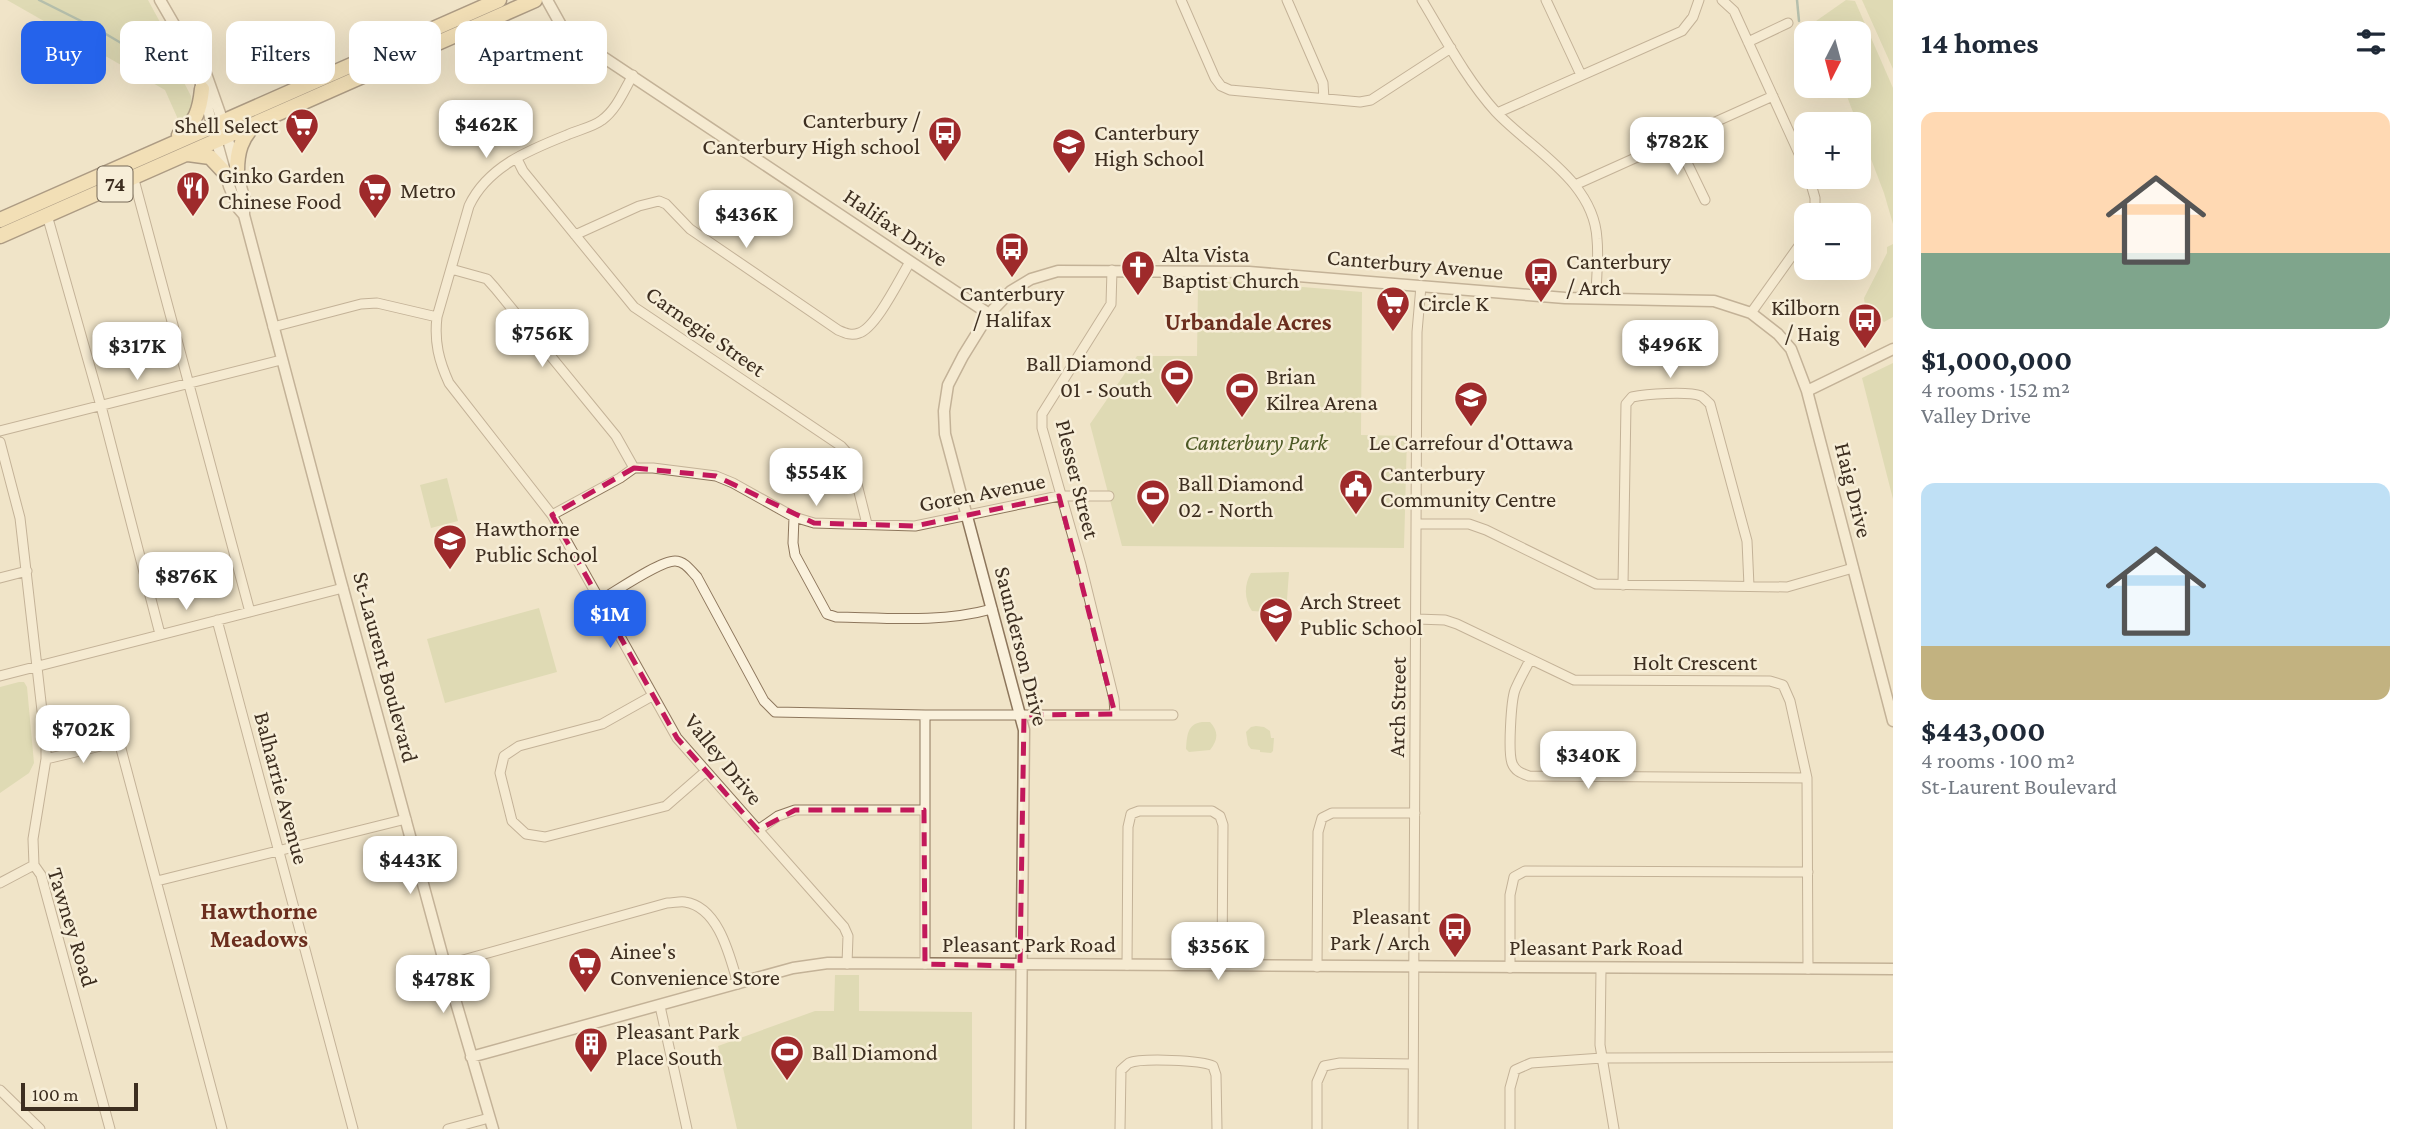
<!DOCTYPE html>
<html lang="en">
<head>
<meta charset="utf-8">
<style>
  body { margin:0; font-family:"Crimson Pro",serif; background:#f6f6f7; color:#1f2937; height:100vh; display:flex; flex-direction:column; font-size:26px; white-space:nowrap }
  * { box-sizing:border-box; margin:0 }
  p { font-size:23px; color:#747a83 }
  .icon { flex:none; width:38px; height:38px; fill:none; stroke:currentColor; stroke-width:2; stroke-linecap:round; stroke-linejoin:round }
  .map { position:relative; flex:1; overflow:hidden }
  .drawer { display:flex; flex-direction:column; background:#fff; width:525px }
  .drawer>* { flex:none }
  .banner { position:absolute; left:21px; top:21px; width:665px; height:63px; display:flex; gap:14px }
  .needle { width:46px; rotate:186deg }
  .controls { position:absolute; left:1794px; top:21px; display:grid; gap:14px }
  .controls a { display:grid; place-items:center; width:77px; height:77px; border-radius:14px; background:#fff; box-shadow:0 7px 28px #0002; font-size:35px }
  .scale { position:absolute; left:21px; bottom:18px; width:117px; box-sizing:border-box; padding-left:7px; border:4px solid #3d2e20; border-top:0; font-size:19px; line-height:24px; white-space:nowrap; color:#3d2e20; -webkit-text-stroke:5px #f7eed8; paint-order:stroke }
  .price { position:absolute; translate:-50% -60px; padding:0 16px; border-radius:14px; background:#fff; color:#222; font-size:23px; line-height:46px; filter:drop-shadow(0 2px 4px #0008) }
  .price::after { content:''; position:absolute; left:50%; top:42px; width:21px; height:16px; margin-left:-10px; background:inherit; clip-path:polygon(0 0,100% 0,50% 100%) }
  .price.current { background:#2563eb; color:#fff }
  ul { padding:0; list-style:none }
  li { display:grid; align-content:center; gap:14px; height:371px; padding:0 28px }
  li span { display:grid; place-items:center; height:217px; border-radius:14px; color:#555 }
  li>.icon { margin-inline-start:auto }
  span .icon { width:126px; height:126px; fill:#fffc; stroke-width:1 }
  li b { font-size:30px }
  h2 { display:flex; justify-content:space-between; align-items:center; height:84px; padding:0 28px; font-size:30px }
  .tag { padding:0 24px; border-radius:14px; background:#fff; box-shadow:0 7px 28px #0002; font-size:24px; line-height:63px }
  .tag.current { background:#2563eb; color:#fff }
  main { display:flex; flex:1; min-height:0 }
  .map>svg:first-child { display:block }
  .green { fill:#c9cf9b }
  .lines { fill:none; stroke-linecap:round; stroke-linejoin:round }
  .stream { stroke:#6f938a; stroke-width:2.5 }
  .minor-casing { stroke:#8d765c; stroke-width:11 }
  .tertiary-casing { stroke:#8d765c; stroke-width:13 }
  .primary-casing { stroke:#5b4430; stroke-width:17 }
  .minor { stroke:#faf1dc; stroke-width:9 }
  .tertiary { stroke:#faf1dc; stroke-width:10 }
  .primary { stroke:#f3d9a0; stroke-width:14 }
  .marked { fill:none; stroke:#c2185b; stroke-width:5; stroke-dasharray:14 9; stroke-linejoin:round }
  .labels { text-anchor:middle; stroke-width:5; stroke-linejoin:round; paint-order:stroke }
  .shield { fill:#f7eed8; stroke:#756857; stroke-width:2 }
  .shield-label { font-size:21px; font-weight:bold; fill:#3d2e20 }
  .poi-label { font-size:23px; fill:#3d2e20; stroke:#f7eed8; text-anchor:start }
  .street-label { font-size:23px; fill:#3d2e20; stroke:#f7eed8 }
  .park-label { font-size:23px; font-style:italic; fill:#4d5a26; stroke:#f7eed8 }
  .neighbourhood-label { font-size:24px; font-weight:bold; fill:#6b2e1e; stroke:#f7eed8 }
</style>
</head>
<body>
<main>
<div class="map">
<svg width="1893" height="1129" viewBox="0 0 1893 1129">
  <rect width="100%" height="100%" fill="#f0e4c8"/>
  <path class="green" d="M7,0H148L174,48L178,71L191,96L193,109L181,126L165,90Z
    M1846,0L1855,1L1893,88V224L1884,193L1843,86H1858V33H1818L1816,21Z
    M1862,0H1893V69Z
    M1893,244V317L1884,322L1865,306L1864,298L1887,253V247Z
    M1198,282H1242L1362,292L1361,435L1407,436L1404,548L1122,546L1090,424L1137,356H1197Z
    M1893,363V499L1862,378Z
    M447,478L458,521L431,528L420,485Z
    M1289,572L1286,613L1252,611C1244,600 1244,584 1251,573Z
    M539,608L557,672L445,703L427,639Z
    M19,682H24L27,687L34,763L29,773L0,793V687Z
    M1202,722H1210C1219,732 1218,740 1210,750L1189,752L1186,749C1187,736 1187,724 1202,722Z
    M1256,726L1264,727L1270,731L1271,738H1274L1273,751L1271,753L1260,752V750L1251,749L1248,745L1246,732L1251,727Z
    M835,975H859V1011L972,1012V1129H737L718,1046L815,1011H834Z"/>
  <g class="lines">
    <path class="stream" d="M39,0L99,30L155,63
      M1797,0L1799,21"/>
    <g class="minor-casing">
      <path id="minor" d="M1181,0L1215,78L1221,86L1230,90L1360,102L1371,100L1451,48
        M1287,0L1323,83L1324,99
        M1422,0C1445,38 1466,79 1496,112C1532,150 1594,181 1597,239C1599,258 1596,279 1596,298
        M1546,0L1581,75
        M1722,0L1734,11L1806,169
        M1748,42L1788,23
        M633,75C624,90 617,109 602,120C593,127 578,130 567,135C529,150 487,167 469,206L437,317C434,342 439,361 449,383L552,515L677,738L844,927L848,936L847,964
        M1497,113L1682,31L1693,17L1699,0
        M1676,140L1705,200
        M517,159L523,171L634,307L841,446L850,456L867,524
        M133,176L250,612
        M1809,177L1815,198V215
        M1575,185L1773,96
        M47,215L101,406L160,634
        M575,235L639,206L659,201L666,204L690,229L838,330C845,333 851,336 859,333C876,328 900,278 910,262
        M451,269L487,279L495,288L616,436L634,468
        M1112,270L1111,304L1042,414V428L1081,565L1114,699L1115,714
        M1751,313L1806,236
        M273,327L361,304L377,303L437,317
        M0,431L281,360
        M0,442L20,518L46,746V759L33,839L34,865L41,875L110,1129
        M552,515L620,478L634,468H653L716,476L733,483L794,517L814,523L915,526L1059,496H1109
        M794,517L793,543L795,555L827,614L836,617C888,618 941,623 992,609
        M1417,524H1469L1486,530L1596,584L1787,587L1853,568
        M0,578L27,571
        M1623,585L1626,404L1632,397C1646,394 1688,391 1701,396C1704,398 1707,401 1710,404L1747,541L1749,586
        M599,601C615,592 659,561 675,561C685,561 691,571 697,577L764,701L775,712L925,715H1173
        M1417,619L1445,620L1457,624L1574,680L1770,681L1783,685L1790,701L1807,778L1808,969
        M217,620L353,1129
        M1530,660C1525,670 1519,680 1515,690C1511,701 1508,752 1512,763C1515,771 1521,773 1529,776L1807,778
        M0,676L343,588
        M652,696L602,724L519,746L504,756L500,773L512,821L526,834L545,837L666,806L705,772
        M925,715V964
        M46,759L113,743L120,745L222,1129
        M758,830L778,816L795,810H924
        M157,881L406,819
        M0,883L34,865
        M445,965L667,903C673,903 680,901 685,902C719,907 730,957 738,984
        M1127,965L1128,827L1131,814L1139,811H1212L1220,816L1223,825L1222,966
        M1317,967L1318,832L1322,818L1332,813H1415
        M1510,968V895L1514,877L1525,871L1808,872
        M1601,969L1600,1045L1614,1129
        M660,1006L687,1129
        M0,1090L40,1129
        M448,1129L489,1118
        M1120,1129L1121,1070C1124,1068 1126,1065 1129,1063C1141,1058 1202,1060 1213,1066L1216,1075L1217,1129
        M1317,1129V1082L1324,1066L1340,1063L1413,1064
        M1413,1129L1417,332L1421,286
        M1510,1129V1088L1515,1070L1531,1063L1602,1058L1893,1057"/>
    </g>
    <g class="tertiary-casing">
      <path id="tertiary" d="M160,0L193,57L205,71L223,122L244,197V215L340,578L445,965L493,1129
        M547,0L562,27L576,39L989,314
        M194,59L229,186L238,208L244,215
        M1807,391L1893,349
        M471,1057L793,968L828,963L1893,969
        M1020,1129L1024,730L945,434L944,411L948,385L963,356L989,314L1011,291L1031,279L1058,271L1249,272L1565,298L1714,301L1751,313L1778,334L1791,349L1807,391L1893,721"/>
    </g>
    <g class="primary-casing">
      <path id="primary" d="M179,135C196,123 200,109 202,89
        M188,154L210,157L226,174
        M237,171C237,151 241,139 254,125
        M0,220L499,0
        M0,236L535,0"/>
    </g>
    <use href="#minor" class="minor"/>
    <use href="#tertiary" class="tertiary"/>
    <use href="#primary" class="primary"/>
  </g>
  <path d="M0 0H1893V1129H0ZM634,468L716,476L814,523L915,526L1059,496L1115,714L1024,715L1020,966L925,964L924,810H795L758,830L677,738L552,515Z" fill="#f0e4c8" fill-opacity=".55" fill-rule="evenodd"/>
  <path class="marked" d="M634,468L716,476L814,523L915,526L1059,496L1115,714L1024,715L1020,966L925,964L924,810H795L758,830L677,738L552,515Z"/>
  <defs>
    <g id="supermarket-pin" transform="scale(1.75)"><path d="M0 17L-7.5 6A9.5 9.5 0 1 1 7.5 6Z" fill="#9e2a2b" stroke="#f7eed8"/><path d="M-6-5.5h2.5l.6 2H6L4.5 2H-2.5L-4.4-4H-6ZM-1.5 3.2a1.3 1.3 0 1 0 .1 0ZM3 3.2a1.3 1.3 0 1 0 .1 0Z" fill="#fff"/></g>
    <g id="bus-pin" transform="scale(1.75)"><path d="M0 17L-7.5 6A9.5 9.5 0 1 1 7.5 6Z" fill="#9e2a2b" stroke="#f7eed8"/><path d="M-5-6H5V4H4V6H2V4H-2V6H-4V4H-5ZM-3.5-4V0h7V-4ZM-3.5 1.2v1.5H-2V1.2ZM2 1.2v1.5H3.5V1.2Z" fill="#fff"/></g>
    <g id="school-pin" transform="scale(1.75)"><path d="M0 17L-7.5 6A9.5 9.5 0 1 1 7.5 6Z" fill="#9e2a2b" stroke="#f7eed8"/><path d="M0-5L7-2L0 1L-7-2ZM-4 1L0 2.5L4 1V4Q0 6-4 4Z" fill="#fff"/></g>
    <g id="restaurant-pin" transform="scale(1.75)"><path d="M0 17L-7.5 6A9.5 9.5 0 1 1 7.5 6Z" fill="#9e2a2b" stroke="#f7eed8"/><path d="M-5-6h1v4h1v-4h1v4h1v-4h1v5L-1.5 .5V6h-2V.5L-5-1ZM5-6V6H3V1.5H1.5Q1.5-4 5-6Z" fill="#fff"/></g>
    <g id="church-pin" transform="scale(1.75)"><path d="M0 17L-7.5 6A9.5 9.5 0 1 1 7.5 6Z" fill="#9e2a2b" stroke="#f7eed8"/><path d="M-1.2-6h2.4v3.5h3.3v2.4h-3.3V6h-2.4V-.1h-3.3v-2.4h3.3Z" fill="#fff"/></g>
    <g id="stadium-pin" transform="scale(1.75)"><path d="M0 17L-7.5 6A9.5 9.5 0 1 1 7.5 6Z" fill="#9e2a2b" stroke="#f7eed8"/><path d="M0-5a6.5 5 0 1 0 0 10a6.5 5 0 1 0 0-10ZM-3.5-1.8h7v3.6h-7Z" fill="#fff"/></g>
    <g id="civic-pin" transform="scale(1.75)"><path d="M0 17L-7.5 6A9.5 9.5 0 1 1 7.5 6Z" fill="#9e2a2b" stroke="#f7eed8"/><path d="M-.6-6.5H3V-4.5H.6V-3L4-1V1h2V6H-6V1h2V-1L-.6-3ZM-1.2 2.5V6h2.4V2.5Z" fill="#fff"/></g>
    <g id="building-pin" transform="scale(1.75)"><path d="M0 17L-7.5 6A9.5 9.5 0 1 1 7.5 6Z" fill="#9e2a2b" stroke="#f7eed8"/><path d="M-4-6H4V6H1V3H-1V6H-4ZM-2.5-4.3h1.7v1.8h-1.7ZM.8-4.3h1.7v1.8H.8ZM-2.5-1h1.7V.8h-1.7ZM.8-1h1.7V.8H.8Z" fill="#fff"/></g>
  </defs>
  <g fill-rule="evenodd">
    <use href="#supermarket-pin" x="302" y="125"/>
    <use href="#bus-pin" x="945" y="133"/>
    <use href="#school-pin" x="1069" y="145"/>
    <use href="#restaurant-pin" x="193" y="188"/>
    <use href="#supermarket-pin" x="375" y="190"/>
    <use href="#bus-pin" x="1012" y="249"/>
    <use href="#church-pin" x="1138" y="267"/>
    <use href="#bus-pin" x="1541" y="274"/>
    <use href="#supermarket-pin" x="1393" y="303"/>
    <use href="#bus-pin" x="1865" y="320"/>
    <use href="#stadium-pin" x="1177" y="376"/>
    <use href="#stadium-pin" x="1242" y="389"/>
    <use href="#school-pin" x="1471" y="398"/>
    <use href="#civic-pin" x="1356" y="486"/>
    <use href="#stadium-pin" x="1153" y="496"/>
    <use href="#school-pin" x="450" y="541"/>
    <use href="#school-pin" x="1276" y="614"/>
    <use href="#bus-pin" x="1455" y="929"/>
    <use href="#supermarket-pin" x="585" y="964"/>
    <use href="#building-pin" x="591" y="1044"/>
    <use href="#stadium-pin" x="787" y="1052"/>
  </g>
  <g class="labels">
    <rect class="shield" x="97.5" y="166.5" width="35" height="35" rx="5"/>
    <g class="shield-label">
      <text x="115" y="191">74</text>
    </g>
    <g class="poi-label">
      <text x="920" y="128" text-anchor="end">Canterbury /<tspan x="920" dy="26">Canterbury High school</tspan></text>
      <text x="278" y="133" text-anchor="end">Shell Select</text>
      <text x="1094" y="140">Canterbury<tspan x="1094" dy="26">High School</tspan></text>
      <text x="218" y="183">Ginko Garden<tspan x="218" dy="26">Chinese Food</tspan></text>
      <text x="400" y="198">Metro</text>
      <text x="1162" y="262">Alta Vista<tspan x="1162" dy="26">Baptist Church</tspan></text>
      <text x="1566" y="269">Canterbury<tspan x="1566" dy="26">/ Arch</tspan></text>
      <text x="1012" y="301" text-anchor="middle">Canterbury<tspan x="1012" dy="26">/ Halifax</tspan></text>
      <text x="1418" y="311">Circle K</text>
      <text x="1840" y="315" text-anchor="end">Kilborn<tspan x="1840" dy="26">/ Haig</tspan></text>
      <text x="1152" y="371" text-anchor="end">Ball Diamond<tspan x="1152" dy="26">01 - South</tspan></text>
      <text x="1266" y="384">Brian<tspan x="1266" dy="26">Kilrea Arena</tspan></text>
      <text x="1471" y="450" text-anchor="middle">Le Carrefour d'Ottawa</text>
      <text x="1380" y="481">Canterbury<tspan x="1380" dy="26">Community Centre</tspan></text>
      <text x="1178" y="491">Ball Diamond<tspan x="1178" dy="26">02 - North</tspan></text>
      <text x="475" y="536">Hawthorne<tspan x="475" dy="26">Public School</tspan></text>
      <text x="1300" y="609">Arch Street<tspan x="1300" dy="26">Public School</tspan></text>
      <text x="1430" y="924" text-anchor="end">Pleasant<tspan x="1430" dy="26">Park / Arch</tspan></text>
      <text x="610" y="959">Ainee's<tspan x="610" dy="26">Convenience Store</tspan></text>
      <text x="616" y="1039">Pleasant Park<tspan x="616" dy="26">Place South</tspan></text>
      <text x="812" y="1060">Ball Diamond</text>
    </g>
    <g class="street-label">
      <text transform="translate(896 227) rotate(34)" y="8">Halifax Drive</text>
      <text transform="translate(1415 264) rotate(5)" y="8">Canterbury Avenue</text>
      <text transform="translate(706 331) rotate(35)" y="8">Carnegie Street</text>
      <text transform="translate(1078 479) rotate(76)" y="8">Plesser Street</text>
      <text transform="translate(1854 490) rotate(76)" y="8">Haig Drive</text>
      <text transform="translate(982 492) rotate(-11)" y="8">Goren Avenue</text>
      <text transform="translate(1022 646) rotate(76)" y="8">Saunderson Drive</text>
      <text x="1695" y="670">Holt Crescent</text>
      <text transform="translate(386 667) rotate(75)" y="8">St-Laurent Boulevard</text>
      <text transform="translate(1397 707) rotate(-89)" y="8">Arch Street</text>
      <text transform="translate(724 759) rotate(51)" y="8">Valley Drive</text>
      <text transform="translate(282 788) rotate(75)" y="8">Balharrie Avenue</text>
      <text transform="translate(73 927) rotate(73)" y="8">Tawney Road</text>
      <text x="1029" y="952">Pleasant Park Road</text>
      <text x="1596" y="955">Pleasant Park Road</text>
    </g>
    <g class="park-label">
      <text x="1256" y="450">Canterbury Park</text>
    </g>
    <g class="neighbourhood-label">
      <text x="1248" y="330">Urbandale Acres</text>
      <text x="259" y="919">Hawthorne<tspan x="259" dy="28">Meadows</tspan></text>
    </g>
  </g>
</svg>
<div class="controls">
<a><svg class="needle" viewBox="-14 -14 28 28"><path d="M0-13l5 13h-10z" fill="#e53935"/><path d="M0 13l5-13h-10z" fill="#747a83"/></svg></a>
<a>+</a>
<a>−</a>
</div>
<div class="scale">100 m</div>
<b class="price" style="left:486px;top:160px">$462K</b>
<b class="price" style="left:1677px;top:177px">$782K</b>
<b class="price" style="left:746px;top:250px">$436K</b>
<b class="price" style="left:542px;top:369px">$756K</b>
<b class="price" style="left:1670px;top:380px">$496K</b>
<b class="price" style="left:137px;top:382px">$317K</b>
<b class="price" style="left:816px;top:508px">$554K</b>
<b class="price" style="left:186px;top:612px">$876K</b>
<b class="price current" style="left:610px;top:650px">$1M</b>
<b class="price" style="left:83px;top:765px">$702K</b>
<b class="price" style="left:1588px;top:791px">$340K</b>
<b class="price" style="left:410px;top:896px">$443K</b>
<b class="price" style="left:1218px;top:982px">$356K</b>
<b class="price" style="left:443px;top:1015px">$478K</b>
<div class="banner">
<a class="tag current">Buy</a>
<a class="tag">Rent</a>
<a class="tag">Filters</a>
<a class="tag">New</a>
<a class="tag">Apartment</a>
</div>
</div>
<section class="drawer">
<h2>14 homes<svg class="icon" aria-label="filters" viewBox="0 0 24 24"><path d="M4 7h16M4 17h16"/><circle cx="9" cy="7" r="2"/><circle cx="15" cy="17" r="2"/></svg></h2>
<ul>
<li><span style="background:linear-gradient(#ffd9b3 65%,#7fa58c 0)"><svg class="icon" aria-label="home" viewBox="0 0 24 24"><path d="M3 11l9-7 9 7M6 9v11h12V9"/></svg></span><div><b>$1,000,000</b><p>4 rooms · 152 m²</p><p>Valley Drive</p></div></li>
<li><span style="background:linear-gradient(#bfe0f5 75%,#c2b280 0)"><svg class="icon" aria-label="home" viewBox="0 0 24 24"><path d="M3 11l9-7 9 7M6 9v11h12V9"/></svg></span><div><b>$443,000</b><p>4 rooms · 100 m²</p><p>St-Laurent Boulevard</p></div></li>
</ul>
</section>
</main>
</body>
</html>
